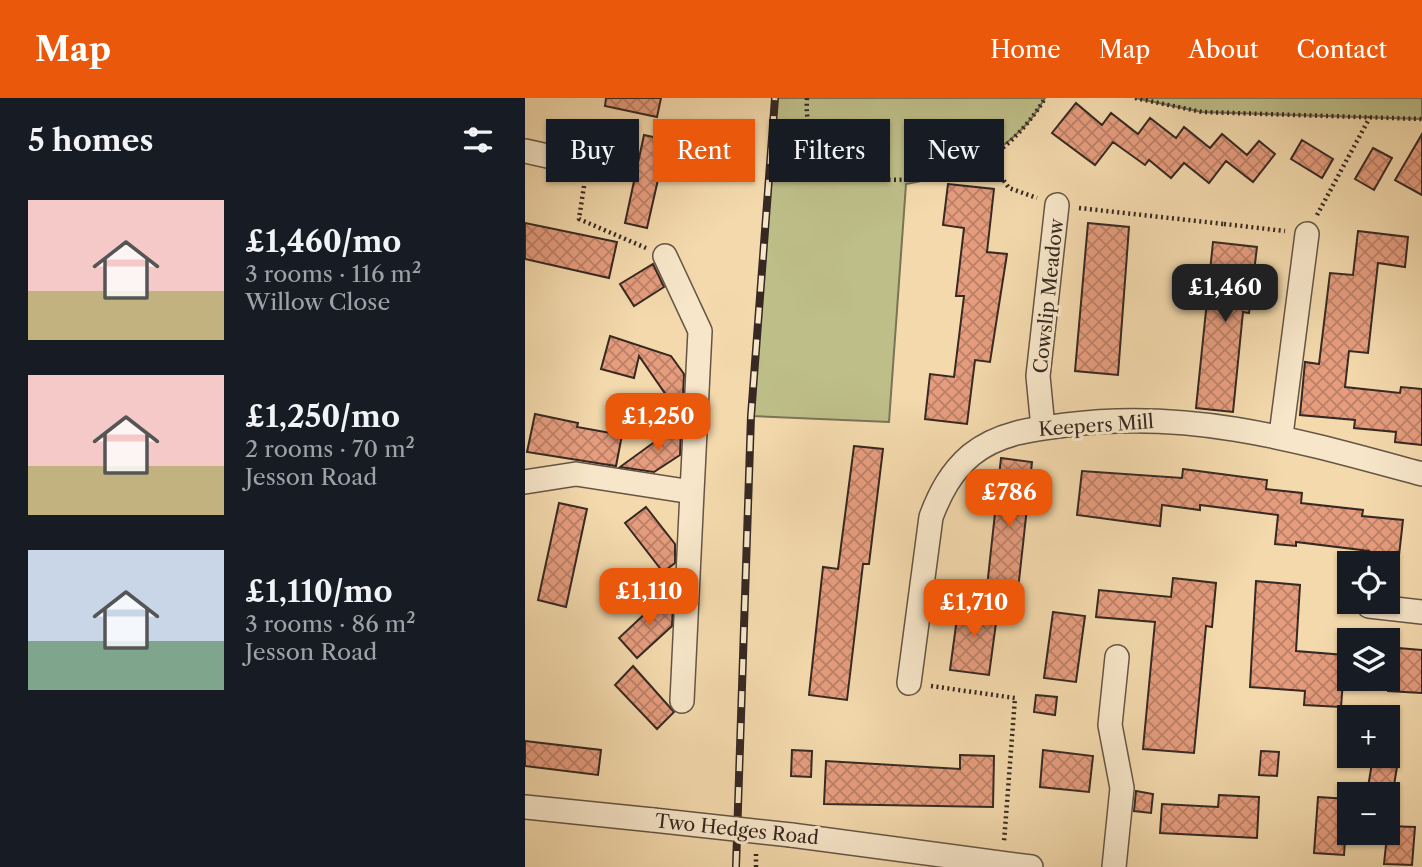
<!DOCTYPE html>
<html lang="en">
<head>
<meta charset="utf-8">
<style>
  body { margin:0; font-family:"Libre Caslon Text",serif; background:#20242c; color:#f1f3f6; height:100vh; display:flex; flex-direction:column; font-size:26px; white-space:nowrap }
  * { box-sizing:border-box; margin:0 }
  p { font-size:23px; color:#9ea1a6 }
  .icon { flex:none; width:38px; height:38px; fill:none; stroke:currentColor; stroke-width:2; stroke-linecap:round; stroke-linejoin:round }
  .map { position:relative; flex:1; overflow:hidden }
  .panel { display:flex; flex-direction:column; background:#171b24; width:525px }
  .panel>* { flex:none }
  .banner { position:absolute; left:21px; top:21px; width:665px; height:63px; display:flex; gap:14px }
  .buttons { position:absolute; left:812px; top:453px; display:grid; gap:14px }
  .buttons a { display:grid; place-items:center; width:63px; height:63px; border-radius:0px; background:#171b24; box-shadow:0 2px 5px #0004; font-size:35px }
  .price { position:absolute; translate:-50% -60px; padding:0 16px; border-radius:14px; background:#ea580c; color:#fff; font-size:23px; line-height:46px; filter:drop-shadow(0 2px 4px #0008) }
  .price::after { content:''; position:absolute; left:50%; top:42px; width:21px; height:16px; margin-left:-10px; background:inherit; clip-path:polygon(0 0,100% 0,50% 100%) }
  .price.active { background:#222; color:#fff }
  ul { padding:0; list-style:none }
  li { display:flex; align-items:center; gap:21px; height:175px; padding:0 28px }
  li span { display:grid; place-items:center; flex:none; width:196px; height:140px; border-radius:0px; color:#555 }
  li>.icon { margin-inline-start:auto }
  span .icon { width:84px; height:84px; fill:#fffc; stroke-width:1 }
  li b { font-size:30px }
  h2 { display:flex; justify-content:space-between; align-items:center; height:84px; padding:0 28px; font-size:30px }
  .tag { padding:0 24px; border-radius:0px; background:#171b24; box-shadow:0 2px 5px #0004; font-size:24px; line-height:63px }
  .tag.active { background:#ea580c; color:#fff }
  header { display:flex; align-items:center; gap:42px; box-sizing:border-box; height:98px; padding:0 35px; background:#ea580c; color:#fff }
  header strong { font-size:33px }
  nav { display:flex; gap:38px; margin-inline-start:auto; font-size:24px }
  main { display:flex; flex:1; min-height:0 }
  .map>svg:first-child { display:block }
  .green { fill:#bebe88; stroke:#7a7456; stroke-width:2 }
  .building { fill:url(#building-cross-hatch); stroke:#362923; stroke-width:2 }
  .lines { fill:none; stroke-linecap:round; stroke-linejoin:round }
  .minor-casing { stroke:#655545; stroke-width:26 }
  .path { stroke:#362923; stroke-width:4.5; stroke-dasharray:2 3.5; stroke-linecap:butt }
  .minor { stroke:#f7e6c9; stroke-width:23 }
  .rail-casing { stroke:#362923; stroke-width:8 }
  .rail { stroke:#f7e6c9; stroke-width:5; stroke-dasharray:16; stroke-linecap:butt }
  .minor-bridge-casing { stroke:#655545; stroke-width:26; stroke-linecap:butt }
  .minor-bridge { stroke:#f7e6c9; stroke-width:23 }
  .labels { text-anchor:middle; stroke-width:6; stroke-linejoin:round; paint-order:stroke }
  .street-label { font-size:19px; fill:#362923; stroke:#f7e6c9 }
</style>
</head>
<body>
<header>
<strong>Map</strong>
<nav><a>Home</a><a>Map</a><a>About</a><a>Contact</a></nav>
</header>
<main>
<section class="panel">
<h2>5 homes<svg class="icon" aria-label="filters" viewBox="0 0 24 24"><path d="M4 7h16M4 17h16"/><circle cx="9" cy="7" r="2"/><circle cx="15" cy="17" r="2"/></svg></h2>
<ul>
<li><span style="background:linear-gradient(#f6c9c9 65%,#c2b280 0)"><svg class="icon" aria-label="home" viewBox="0 0 24 24"><path d="M3 11l9-7 9 7M6 9v11h12V9"/></svg></span><div><b>£1,460/mo</b><p>3 rooms · 116 m²</p><p>Willow Close</p></div></li>
<li><span style="background:linear-gradient(#f6c9c9 65%,#c2b280 0)"><svg class="icon" aria-label="home" viewBox="0 0 24 24"><path d="M3 11l9-7 9 7M6 9v11h12V9"/></svg></span><div><b>£1,250/mo</b><p>2 rooms · 70 m²</p><p>Jesson Road</p></div></li>
<li><span style="background:linear-gradient(#c9d6e8 65%,#7fa58c 0)"><svg class="icon" aria-label="home" viewBox="0 0 24 24"><path d="M3 11l9-7 9 7M6 9v11h12V9"/></svg></span><div><b>£1,110/mo</b><p>3 rooms · 86 m²</p><p>Jesson Road</p></div></li>
</ul>
</section>
<div class="map">
<svg width="897" height="769" viewBox="0 0 897 769">
  <defs>
    <pattern id="building-cross-hatch" width="8" height="8" patternUnits="userSpaceOnUse" patternTransform="scale(1.75)"><rect width="8" height="8" fill="#e69d7e"/><path d="M0 0l8 8M0 8l8-8" fill="none" stroke="#bb8067"/></pattern>
  </defs>
  <rect width="100%" height="100%" fill="#f3d9ac"/>
  <filter id="stains"><feTurbulence type="fractalNoise" baseFrequency=".00286" numOctaves="4"/><feColorMatrix values="0 0 0 0 .2 0 0 0 0 .09 0 0 0 0 .02 0 0 0 .5 -.17"/></filter>
  <radialGradient id="worn" r=".72"><stop offset=".6" stop-color="#630" stop-opacity="0"/><stop offset="1" stop-color="#630" stop-opacity=".3"/></radialGradient>
  <path class="green" d="M250,0H520C492,51 436,77 381,86L364,324L226,318Z
    M610,0H897V21L677,14Z"/>
  <path class="building" d="M81,0H136L132,19L80,8Z
    M551,5L577,27L586,15L613,36L625,20L651,40L659,29L685,50L697,36L722,57L734,43L750,56L728,84L701,63L684,85L659,65L646,80L624,62L620,67L588,44L570,67L527,35Z
    M897,36V97L870,82Z
    M119,37L142,42L122,130L100,125Z
    M777,42L808,61L797,80L766,61Z
    M848,50L867,60L849,92L830,81Z
    M423,86L469,91L462,154L482,156L465,264L450,262L442,326L400,321L405,276L429,279L439,198H431L439,130L418,127Z
    M0,125L92,144L84,180L0,161Z
    M563,125L604,129L593,277L550,273Z
    M833,133L883,139L880,169L853,165L843,255L824,253L820,289L875,295L876,289L897,291V347L870,344L871,334L829,330L830,322L775,317L780,264L794,266L805,175L828,177Z
    M688,144L732,149L724,215L718,214L708,314L671,310Z
    M128,166L139,189L109,208L95,186Z
    M85,238L146,258L159,276L158,296L146,304L114,258L109,280L76,271Z
    M10,316L53,325L52,329L97,337L91,368L2,354Z
    M150,329L156,331L155,357L129,374L95,369Z
    M329,348L358,351L344,466H338L322,602L284,597L298,469L313,471Z
    M476,360L507,364L492,501L461,498Z
    M658,371L742,382L741,391L777,395L776,405L838,412L837,418L878,422L873,466H843L844,453L771,444V448L750,446L753,417L675,407V412L637,407L635,428L552,417L557,373L657,380Z
    M34,405L62,411L41,509L13,502Z
    M121,409L150,446V465L138,474L100,425Z
    M648,480L691,485L687,529L681,528L669,655L618,651L630,524L571,519L574,492L646,499Z
    M731,483L775,487L771,553L820,557L816,609L779,607L780,593L725,589Z
    M139,498L148,507L147,528L112,560L94,540Z
    M434,505L473,510L464,577L425,572Z
    M528,514L560,518L551,584L519,580Z
    M873,550L897,552V595L863,593V555L873,556Z
    M108,568L149,614L132,631L90,587Z
    M511,597L532,599L530,617L509,614Z
    M0,643L76,652L73,677L0,668Z
    M267,652L287,653L286,679L266,678Z
    M518,652L568,658L564,694L515,689Z
    M736,653L754,654L752,678L734,677Z
    M435,657L469,658L468,709L299,706L301,663L435,671Z
    M847,665L872,669L867,699L842,695Z
    M611,693L628,696L626,715L609,713Z
    M694,697L734,699L732,740L635,735L637,706L693,709Z
    M793,699L823,701L819,757L789,755Z
    M863,728L890,729L887,767L859,766Z"/>
  <g class="lines">
    <g class="minor-casing">
      <path id="minor" d="M0,53L63,67
        M140,158L175,233L167,394
        M518,330L513,278L532,107
        M756,337L782,136
        M0,384L51,376L167,394L157,603
        M844,508L897,514
        M384,585L406,419C415,395 426,374 446,357C473,335 507,331 541,327C669,311 775,343 897,376
        M0,709L128,722
        M266,737L506,769
        M589,769L597,690L585,627L592,559"/>
    </g>
    <path class="path" d="M282,0C275,100 397,92 461,61C483,50 508,21 520,0
      M610,0L677,14L897,21
      M463,60L484,90L512,100
      M59,88L54,121L121,150
      M554,110L699,126
      M792,117L845,19
      M699,126L760,133
      M406,588L490,600L479,744
      M231,769V756"/>
    <use href="#minor" class="minor"/>
    <g class="rail-casing">
      <path id="rail" d="M211,769L226,318L250,0"/>
    </g>
    <use href="#rail" class="rail"/>
    <g class="minor-bridge-casing">
      <path id="minor-bridge" d="M128,722L266,737"/>
    </g>
    <use href="#minor-bridge" class="minor-bridge"/>
  </g>
  <g class="labels">
    <g class="street-label">
      <text transform="translate(523 198) rotate(-84)" y="7">Cowslip Meadow</text>
      <text transform="translate(571 327) rotate(-4)" y="7">Keepers Mill</text>
      <text transform="translate(212 731) rotate(6)" y="7">Two Hedges Road</text>
    </g>
  </g>
  <rect width="100%" height="100%" filter="url(#stains)"/>
  <rect width="100%" height="100%" fill="url(#worn)"/>
</svg>
<div class="buttons">
<a><svg class="icon" aria-label="locate" viewBox="0 0 24 24"><circle cx="12" cy="12" r="6"/><path d="M12 2v4M12 18v4M2 12h4M18 12h4"/></svg></a>
<a><svg class="icon" aria-label="layers" viewBox="0 0 24 24"><path d="M12 4l9 5-9 5-9-5zM3 14l9 5 9-5"/></svg></a>
<a>+</a>
<a>−</a>
</div>
<b class="price active" style="left:700px;top:226px">£1,460</b>
<b class="price" style="left:133px;top:355px">£1,250</b>
<b class="price" style="left:484px;top:431px">£786</b>
<b class="price" style="left:124px;top:530px">£1,110</b>
<b class="price" style="left:449px;top:541px">£1,710</b>
<div class="banner">
<a class="tag">Buy</a>
<a class="tag active">Rent</a>
<a class="tag">Filters</a>
<a class="tag">New</a>
</div>
</div>
</main>
</body>
</html>
